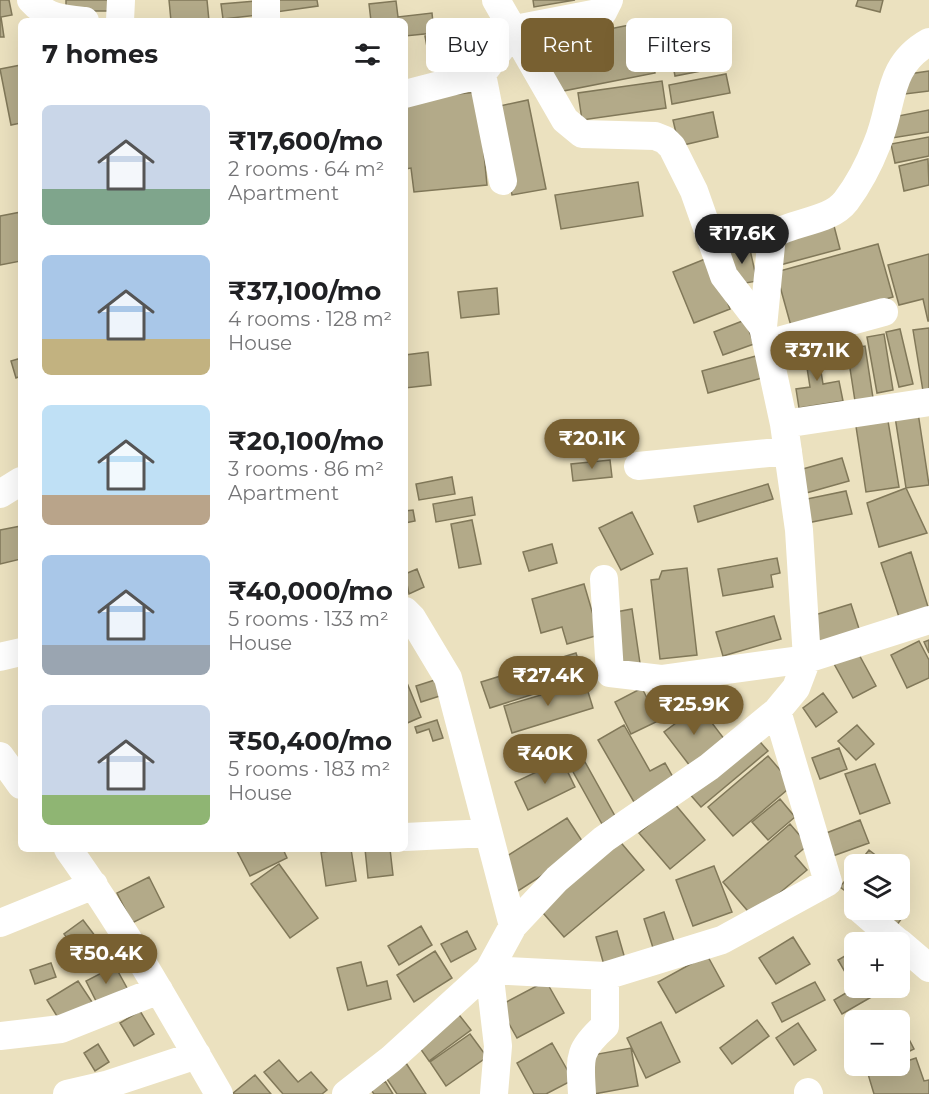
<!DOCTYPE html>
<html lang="en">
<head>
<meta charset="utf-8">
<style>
  body { margin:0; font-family:Montserrat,sans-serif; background:#f2f2f2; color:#202124; height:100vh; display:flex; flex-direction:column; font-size:22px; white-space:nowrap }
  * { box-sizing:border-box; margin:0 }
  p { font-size:20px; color:#757577 }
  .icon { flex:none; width:33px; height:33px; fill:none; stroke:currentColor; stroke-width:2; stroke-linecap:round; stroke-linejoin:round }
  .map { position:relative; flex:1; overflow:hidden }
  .side { position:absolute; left:18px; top:18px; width:390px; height:834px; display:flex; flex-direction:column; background:#fff; border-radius:9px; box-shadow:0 6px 24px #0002 }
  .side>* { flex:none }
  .banner { position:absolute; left:426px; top:18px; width:412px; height:54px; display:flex; gap:12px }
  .buttons { position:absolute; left:844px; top:854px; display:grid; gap:12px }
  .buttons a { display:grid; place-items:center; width:66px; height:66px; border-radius:9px; background:#fff; box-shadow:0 6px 24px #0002; font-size:30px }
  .price { position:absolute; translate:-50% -51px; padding:0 14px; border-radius:21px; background:#786031; color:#fff; font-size:20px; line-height:39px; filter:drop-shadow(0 2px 3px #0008) }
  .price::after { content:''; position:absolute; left:50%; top:36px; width:18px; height:14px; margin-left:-9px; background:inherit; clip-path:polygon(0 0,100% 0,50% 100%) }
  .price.selected { background:#222; color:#fff }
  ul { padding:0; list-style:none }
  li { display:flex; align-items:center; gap:18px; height:150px; padding:0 24px }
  li span { display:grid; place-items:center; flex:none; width:168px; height:120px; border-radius:9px; color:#555 }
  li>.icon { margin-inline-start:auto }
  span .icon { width:72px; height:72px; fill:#fffc; stroke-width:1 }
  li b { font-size:26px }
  h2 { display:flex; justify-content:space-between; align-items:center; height:72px; padding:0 24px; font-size:26px }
  .tag { padding:0 21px; border-radius:9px; background:#fff; box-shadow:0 6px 24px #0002; font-size:21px; line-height:54px }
  .tag.selected { background:#786031; color:#fff }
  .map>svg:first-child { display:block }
  .building { fill:#b3aa89; stroke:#817859; stroke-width:1.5 }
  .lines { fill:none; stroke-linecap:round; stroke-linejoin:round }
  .minor { stroke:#fff; stroke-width:28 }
</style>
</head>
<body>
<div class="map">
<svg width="929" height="1094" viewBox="0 0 929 1094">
  <rect width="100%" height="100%" fill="#ebe1bf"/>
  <path class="building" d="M0,0H9L12,15L1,17L4,37H0Z
    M66,0H111V11H66Z
    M169,0H207L209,21H171Z
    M274,0H317L318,6L276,12Z
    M533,0H575L534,7Z
    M858,0H883L880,12L856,6Z
    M256,1L258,15L223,19L221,4Z
    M396,1L398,17L432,13L434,33L405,36V21H371L369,4Z
    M645,22L655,73L553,93L546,56L612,43L609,29Z
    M719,23L727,66L675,76L667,33Z
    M458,30L463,57L430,63L425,36Z
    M21,65V123L11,125L0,69Z
    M929,71V91L905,94L902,75Z
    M726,74L730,93L672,104L669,85Z
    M662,81L666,108L582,120L578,93Z
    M478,92L487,185L414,192L411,168L405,169V99Z
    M528,100L546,189L512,195L495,107Z
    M929,110V132L892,138L888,118Z
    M713,112L718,137L679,146L673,120Z
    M929,137V156L895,163L891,144Z
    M928,159L929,185L904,191L899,166Z
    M638,182L643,216L561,229L555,195Z
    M21,212V261L0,265V216Z
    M834,226L840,249L780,265L774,242Z
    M878,244L893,297L791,326L776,272Z
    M749,245L757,281L735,285L727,249Z
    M929,254V321H928L923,299L899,305L888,265Z
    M710,257L730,309L694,323L673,272Z
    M497,288L499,314L461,318L458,292Z
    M745,320L754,344L723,355L714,332Z
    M929,328V390L923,391L913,330Z
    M900,329L913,384L899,387L886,332Z
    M884,334L893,390L877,393L867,337Z
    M816,340L823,384L839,381L843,401L799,408L796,389L810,387L803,342Z
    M865,346L873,398L855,401L847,349Z
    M428,352L431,385L405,388V355Z
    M756,356L762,378L708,393L702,371Z
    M21,358V376L16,378L11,361Z
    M917,406L929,485L906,488L894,410Z
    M887,415L899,487L866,492L855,420Z
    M842,458L849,481L799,495L792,472Z
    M610,460L612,477L573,481L571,464Z
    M452,477L455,494L419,500L416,484Z
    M768,484L773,499L698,522L694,506Z
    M906,488L927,533L879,547L867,503Z
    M846,491L852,514L802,524L797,501Z
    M472,497L475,515L436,522L433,504Z
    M413,510L415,521L405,523V511Z
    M632,512L653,554L621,570L599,528Z
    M472,520L481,564L459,568L451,524Z
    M21,526V559L0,564V530Z
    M552,544L557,563L529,571L523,552Z
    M911,552L929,610L900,620L881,563Z
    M777,558L780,573L771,575L773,587L723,596L718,569Z
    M687,568L697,655L660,659L651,580L659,579L662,571Z
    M417,569L424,587L409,594L405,574Z
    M584,584L599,635L567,644L562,627L541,633L532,599Z
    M851,604L862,638L818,652L808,617Z
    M632,609L641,670L619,673L610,613Z
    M774,616L781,639L723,656L716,632Z
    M929,640V653L924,642Z
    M919,641L929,660V678L907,688L891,655Z
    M856,649L876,686L853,698L833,662Z
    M576,653L584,678L490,708L481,682Z
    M405,678L421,717L405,724Z
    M438,679L443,695L421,702L416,686Z
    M585,682L593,708L512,733L504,706Z
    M670,686L681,710L631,734L615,702L642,688L647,698Z
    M823,693L837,712L816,727L803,708Z
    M699,706L725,740L690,766L664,732Z
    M437,720L443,738L433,741L429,729L417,733L415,727Z
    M624,725L650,771L665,763L674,779L634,802L598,740Z
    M857,725L874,744L856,760L838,741Z
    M755,736L768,751L701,807L688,792Z
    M839,748L847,769L820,779L812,758Z
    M768,756L793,785L733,836L708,807Z
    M562,760L575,787L528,810L515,782Z
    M585,762L615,816L602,824L572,770Z
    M875,764L890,803L860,814L845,774Z
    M780,799L795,817L768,840L752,822Z
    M674,803L705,840L670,869L639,833Z
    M567,818L586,847L518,891L499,861Z
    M860,820L869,843L830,857L821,835Z
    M790,824L808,845L795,856L807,870L752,916L723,882Z
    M617,838L644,870L564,937L537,906Z
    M236,849H283L287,858L250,876Z
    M351,849L356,881L326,886L321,852Z
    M365,849H390L393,875L368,878Z
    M869,850L887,864H858Z
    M279,864L318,918L290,938L251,884Z
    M714,866L732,912L693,926L676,880Z
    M855,868V898L840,887Z
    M149,877L164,907L132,923L117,893Z
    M900,902L909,909L896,926L886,918L892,909H900Z
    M664,912L675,944L654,951L644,919Z
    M83,920L102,945L83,959L64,934Z
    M421,926L432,945L399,965L388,946Z
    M467,931L476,949L451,962L441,944Z
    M617,931L625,959L604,965L596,937Z
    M793,937L810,964L776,984L759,958Z
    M855,950V982L852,984L838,960Z
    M435,951L452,978L414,1002L397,975Z
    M707,955L724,986L676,1013L658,982Z
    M361,962L367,986L387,981L391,999L348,1010L337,968Z
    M51,963L56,977L35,984L30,970Z
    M115,966L127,988L97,1003L86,981Z
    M78,981L92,1002L60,1021L47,1000Z
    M546,981L564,1013L517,1038L499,1006Z
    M815,982L825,1000L782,1022L772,1003Z
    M856,987H886L887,988L842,1014L834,1000Z
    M140,1011L154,1034L134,1046L120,1023Z
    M456,1011L471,1030L429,1061L415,1041Z
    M757,1020L769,1036L732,1064L720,1048Z
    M661,1022L680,1062L646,1078L627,1038Z
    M900,1022L914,1049L900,1056Z
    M798,1023L816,1050L794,1065L776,1038Z
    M470,1034L487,1057L446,1086L430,1062Z
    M552,1043L573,1080L546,1094H534L517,1063Z
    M98,1044L109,1062L95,1071L84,1053Z
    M631,1048L638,1086L594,1094L587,1056Z
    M916,1058L924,1081L929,1080V1094H874L868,1074Z
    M279,1060L298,1082L311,1072L327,1090L322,1094H283L264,1072Z
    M406,1063L426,1094H397L385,1076Z
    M255,1075L271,1094H232Z
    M385,1081L393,1094H374L371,1090Z"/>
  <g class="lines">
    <path class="minor" d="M31,0C47,18 62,19 85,21
      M120,21L121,0
      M266,21V0
      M482,74L503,181
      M405,94L482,74L515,29L603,12L609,0
      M763,327L772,235C794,221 830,222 846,201C858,185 870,162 877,144C894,104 886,66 929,42
      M767,344L884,312
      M784,424L929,402
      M638,466L788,451
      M0,494L21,481
      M604,579L610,673L661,679L807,659L929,620
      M405,611L412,618L448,678L513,926
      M0,657L21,652
      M0,756L21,785
      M405,837L488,833
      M68,849C124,927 171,1011 219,1094
      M860,909L898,942
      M0,923L94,885
      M900,943L929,968
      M0,1036L61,1029L159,990
      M808,1092L809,1094
      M67,1094L106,1085L197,1055
      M346,1094L391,1059L489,970L513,926L557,879L604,839L709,767L777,711L796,688L807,659L799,530L784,424L763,327L724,276L694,191L672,147L665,140L655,136L582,134L565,120L496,0
      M494,1094L498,1046L489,970L605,976L722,940L828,882L777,711
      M582,1094C580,1058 577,1051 605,1026V976"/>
  </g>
</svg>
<div class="buttons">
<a><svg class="icon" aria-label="layers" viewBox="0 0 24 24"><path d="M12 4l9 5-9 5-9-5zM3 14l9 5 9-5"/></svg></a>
<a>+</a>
<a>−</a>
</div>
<b class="price selected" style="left:742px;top:265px">₹17.6K</b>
<b class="price" style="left:817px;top:382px">₹37.1K</b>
<b class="price" style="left:592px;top:470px">₹20.1K</b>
<b class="price" style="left:548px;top:707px">₹27.4K</b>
<b class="price" style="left:694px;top:736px">₹25.9K</b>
<b class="price" style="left:545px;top:785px">₹40K</b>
<b class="price" style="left:106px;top:985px">₹50.4K</b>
<div class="banner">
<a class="tag">Buy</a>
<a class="tag selected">Rent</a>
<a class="tag">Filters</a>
</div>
<section class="side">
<h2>7 homes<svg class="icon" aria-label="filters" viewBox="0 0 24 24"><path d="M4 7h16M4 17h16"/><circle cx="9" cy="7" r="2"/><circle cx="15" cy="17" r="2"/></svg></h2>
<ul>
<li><span style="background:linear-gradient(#c9d6e8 70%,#7fa58c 0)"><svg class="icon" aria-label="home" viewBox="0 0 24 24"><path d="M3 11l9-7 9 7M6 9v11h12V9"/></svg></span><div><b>₹17,600/mo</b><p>2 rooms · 64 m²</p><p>Apartment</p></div></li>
<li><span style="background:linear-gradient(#a9c7e8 70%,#c2b280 0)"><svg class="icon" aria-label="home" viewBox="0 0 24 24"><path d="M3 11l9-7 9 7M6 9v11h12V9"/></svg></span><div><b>₹37,100/mo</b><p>4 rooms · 128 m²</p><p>House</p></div></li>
<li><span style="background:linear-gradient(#bfe0f5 75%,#b9a48a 0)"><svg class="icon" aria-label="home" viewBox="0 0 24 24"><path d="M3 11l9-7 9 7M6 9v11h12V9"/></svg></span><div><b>₹20,100/mo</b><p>3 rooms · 86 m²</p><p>Apartment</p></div></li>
<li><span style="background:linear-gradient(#a9c7e8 75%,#9aa5b1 0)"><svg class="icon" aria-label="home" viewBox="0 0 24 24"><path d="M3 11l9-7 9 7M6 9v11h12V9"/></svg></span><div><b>₹40,000/mo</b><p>5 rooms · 133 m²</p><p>House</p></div></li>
<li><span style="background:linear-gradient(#c9d6e8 75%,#8fb573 0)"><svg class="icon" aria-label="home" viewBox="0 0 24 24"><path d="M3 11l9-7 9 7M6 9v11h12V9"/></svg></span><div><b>₹50,400/mo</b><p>5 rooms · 183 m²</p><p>House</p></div></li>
</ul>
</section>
</div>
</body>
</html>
